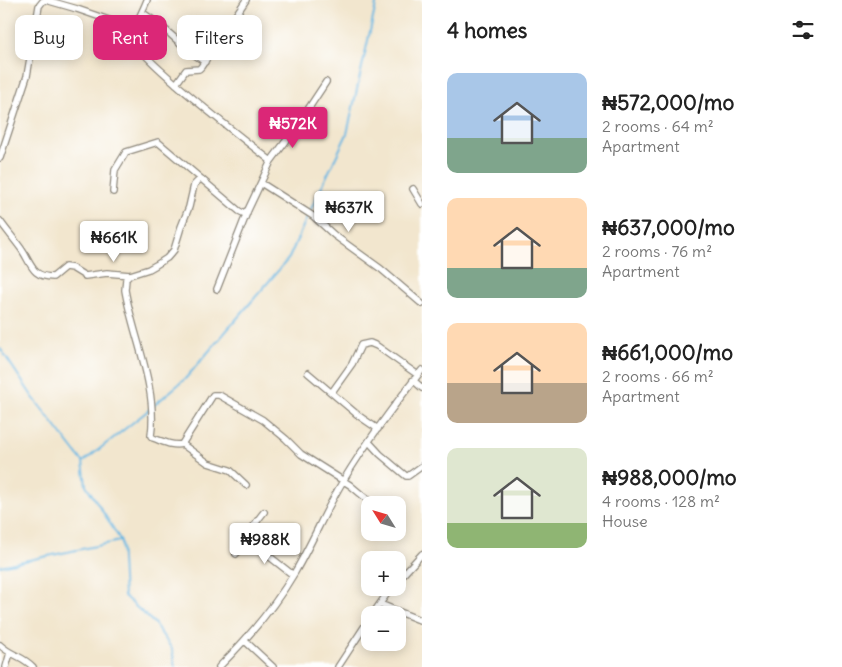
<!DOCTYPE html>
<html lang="en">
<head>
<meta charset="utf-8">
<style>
  body { margin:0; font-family:Delius,sans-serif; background:#f2f2f2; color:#222; height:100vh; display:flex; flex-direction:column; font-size:19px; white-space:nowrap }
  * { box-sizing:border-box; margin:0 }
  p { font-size:16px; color:#767676 }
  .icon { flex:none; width:28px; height:28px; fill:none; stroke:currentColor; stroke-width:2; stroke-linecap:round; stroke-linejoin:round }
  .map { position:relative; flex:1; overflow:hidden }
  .side { display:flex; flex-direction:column; background:#fff; width:420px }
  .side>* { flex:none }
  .hud { position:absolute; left:15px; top:15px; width:331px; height:45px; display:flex; gap:10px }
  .needle { width:32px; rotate:307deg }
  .buttons { position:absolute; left:361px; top:496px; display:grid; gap:10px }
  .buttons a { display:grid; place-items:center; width:45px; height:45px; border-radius:10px; background:#fff; box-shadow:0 2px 12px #0003; font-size:25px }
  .price { position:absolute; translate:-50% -42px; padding:0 11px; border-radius:5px; background:#fff; color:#222; font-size:16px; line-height:32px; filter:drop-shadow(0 1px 2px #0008) }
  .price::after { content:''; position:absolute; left:50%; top:30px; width:15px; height:11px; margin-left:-8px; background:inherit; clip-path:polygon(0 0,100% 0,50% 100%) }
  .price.on { background:#db2777; color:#fff }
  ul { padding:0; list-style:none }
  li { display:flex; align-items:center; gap:15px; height:125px; padding:0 25px }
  li span { display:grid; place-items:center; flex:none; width:140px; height:100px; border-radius:10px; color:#555 }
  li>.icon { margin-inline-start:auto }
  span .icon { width:60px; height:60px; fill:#fffc; stroke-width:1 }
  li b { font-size:21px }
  h2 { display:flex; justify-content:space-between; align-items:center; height:60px; padding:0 25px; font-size:21px }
  .chip { padding:0 18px; border-radius:10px; background:#fff; box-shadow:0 2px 12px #0003; font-size:18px; line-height:45px }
  .chip.on { background:#db2777; color:#fff }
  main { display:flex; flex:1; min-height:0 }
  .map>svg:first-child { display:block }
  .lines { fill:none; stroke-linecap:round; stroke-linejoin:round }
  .stream { stroke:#68b7e2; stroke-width:2 }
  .street-casing { stroke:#8e887c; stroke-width:8 }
  .street { stroke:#fff; stroke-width:5.5 }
</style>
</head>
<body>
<main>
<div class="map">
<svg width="422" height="667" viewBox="0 0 422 667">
  <rect width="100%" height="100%" fill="#fff"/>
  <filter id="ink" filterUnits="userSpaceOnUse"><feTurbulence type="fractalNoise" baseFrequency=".02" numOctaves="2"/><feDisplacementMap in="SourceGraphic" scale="10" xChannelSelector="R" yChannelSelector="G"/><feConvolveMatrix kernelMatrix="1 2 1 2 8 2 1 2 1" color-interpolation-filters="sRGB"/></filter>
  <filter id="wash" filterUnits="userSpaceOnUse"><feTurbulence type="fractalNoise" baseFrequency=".0096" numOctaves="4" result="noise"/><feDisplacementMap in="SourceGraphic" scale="20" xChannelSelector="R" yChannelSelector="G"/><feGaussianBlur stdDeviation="1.12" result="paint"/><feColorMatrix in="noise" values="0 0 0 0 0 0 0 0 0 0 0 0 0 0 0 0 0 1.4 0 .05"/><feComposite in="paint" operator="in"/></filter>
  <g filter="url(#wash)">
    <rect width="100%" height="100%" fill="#f2e6ce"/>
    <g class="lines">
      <path class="stream" d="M310,211L347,134L377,0
        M0,348L32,396L83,462L86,485L121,541L124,596L154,623L172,649L175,667
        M153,406L185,379L289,258L308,215
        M83,462L150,409
        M0,566L120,541"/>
    </g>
  </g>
  <g filter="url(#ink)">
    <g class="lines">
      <g class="street-casing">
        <path id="street" d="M46,0L77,9L135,29
          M147,0C143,12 132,27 134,40C138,58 250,144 271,161
          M143,13L159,24L189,51L205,62
          M176,84L186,70L199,69L201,67L246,0
          M0,158L27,76L39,6L43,1L46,0
          M261,183L313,216L334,235L381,269L422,304
          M413,189L422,204
          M113,192L115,170L126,152L158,142L239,211L243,213L248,210
          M0,221C7,231 15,240 22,250C32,265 32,277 53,277L65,267L72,268L85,276L107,273L130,275L149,269L156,265L167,258L174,250L181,227L189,207L194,185L200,179
          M130,275L126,279L125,290C133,336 158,388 151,436L153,438C162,441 173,447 182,444L213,395H219L263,420L286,439L301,454L350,485L374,505
          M217,289L248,210L271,161L295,129L326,82
          M308,373L359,416L378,429
          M413,380L422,388
          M332,392L352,364L361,345L370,343L377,346L418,375
          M369,442L380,454L406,476H408L422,466
          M182,444L208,463L230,470L246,485
          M248,542C250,530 256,522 264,512
          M236,554L246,542H251L293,575
          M398,580L422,554
          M380,604L422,621
          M372,615L391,588
          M245,641L273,667
          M0,645C10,655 23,656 33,667
          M6,667L10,653
          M219,667C247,639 274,608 295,572C312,543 325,511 343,481C366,443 394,405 422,370
          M338,667L370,618"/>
      </g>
      <use href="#street" class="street"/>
    </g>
  </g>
</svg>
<div class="buttons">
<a><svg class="needle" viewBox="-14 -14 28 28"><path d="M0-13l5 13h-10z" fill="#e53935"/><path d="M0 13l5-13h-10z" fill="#767676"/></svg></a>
<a>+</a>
<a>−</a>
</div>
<b class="price on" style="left:293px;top:149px">₦572K</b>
<b class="price" style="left:349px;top:233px">₦637K</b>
<b class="price" style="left:114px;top:263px">₦661K</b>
<b class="price" style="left:265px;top:565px">₦988K</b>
<div class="hud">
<a class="chip">Buy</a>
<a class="chip on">Rent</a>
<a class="chip">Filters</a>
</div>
</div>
<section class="side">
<h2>4 homes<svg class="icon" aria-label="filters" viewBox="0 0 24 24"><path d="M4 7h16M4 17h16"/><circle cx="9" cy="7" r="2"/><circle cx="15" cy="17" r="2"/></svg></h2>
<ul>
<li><span style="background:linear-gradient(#a9c7e8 65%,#7fa58c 0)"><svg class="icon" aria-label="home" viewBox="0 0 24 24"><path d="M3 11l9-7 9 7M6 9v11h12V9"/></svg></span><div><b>₦572,000/mo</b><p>2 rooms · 64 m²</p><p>Apartment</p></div></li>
<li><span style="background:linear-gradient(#ffd9b3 70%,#7fa58c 0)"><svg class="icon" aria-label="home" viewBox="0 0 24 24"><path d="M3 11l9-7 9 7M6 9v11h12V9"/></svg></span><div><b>₦637,000/mo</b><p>2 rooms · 76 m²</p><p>Apartment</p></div></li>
<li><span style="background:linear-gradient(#ffd9b3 60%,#b9a48a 0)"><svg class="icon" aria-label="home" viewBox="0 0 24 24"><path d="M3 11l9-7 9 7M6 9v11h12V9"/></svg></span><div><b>₦661,000/mo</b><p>2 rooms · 66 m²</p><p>Apartment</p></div></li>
<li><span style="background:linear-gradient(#dfe7d0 75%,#8fb573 0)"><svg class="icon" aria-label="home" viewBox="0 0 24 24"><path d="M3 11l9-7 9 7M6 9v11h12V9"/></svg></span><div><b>₦988,000/mo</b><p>4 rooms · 128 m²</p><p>House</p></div></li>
</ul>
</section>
</main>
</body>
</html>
